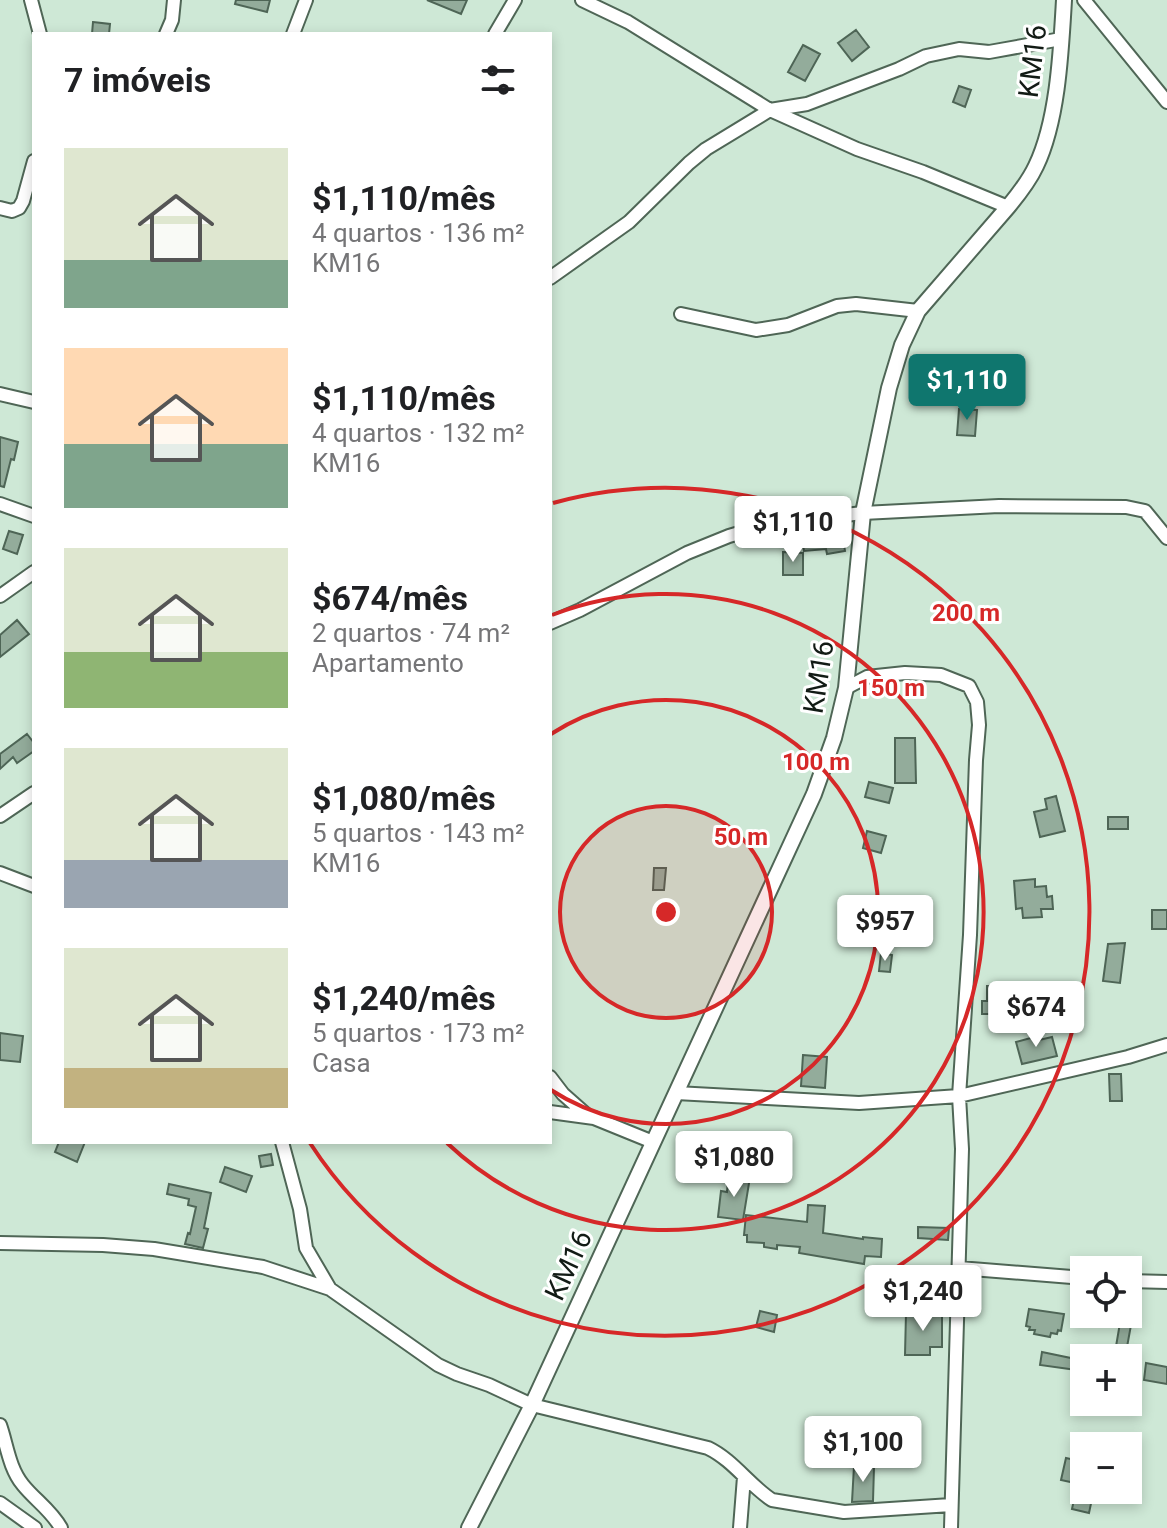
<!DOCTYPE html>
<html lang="pt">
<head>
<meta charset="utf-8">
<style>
  body { margin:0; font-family:Roboto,sans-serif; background:#f6f6f6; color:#202124; height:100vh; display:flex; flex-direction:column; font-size:30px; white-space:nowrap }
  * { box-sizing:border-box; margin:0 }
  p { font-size:26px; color:#757577 }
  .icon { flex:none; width:44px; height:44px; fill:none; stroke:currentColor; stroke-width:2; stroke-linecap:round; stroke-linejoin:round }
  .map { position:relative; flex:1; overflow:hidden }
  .panel { position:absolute; left:32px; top:32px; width:520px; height:1112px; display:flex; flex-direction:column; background:#fff; border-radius:0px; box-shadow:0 4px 12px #0003 }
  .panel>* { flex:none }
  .tools { position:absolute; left:1070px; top:1256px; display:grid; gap:16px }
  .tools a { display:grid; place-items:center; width:72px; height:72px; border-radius:0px; background:#fff; box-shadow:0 4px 12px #0003; font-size:40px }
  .price { position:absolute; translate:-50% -68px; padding:0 18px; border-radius:8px; background:#fff; color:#222; font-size:26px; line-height:52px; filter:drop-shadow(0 2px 4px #0008) }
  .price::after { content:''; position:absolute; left:50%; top:48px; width:24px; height:18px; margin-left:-12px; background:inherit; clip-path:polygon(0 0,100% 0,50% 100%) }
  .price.selected { background:#0f766e; color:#fff }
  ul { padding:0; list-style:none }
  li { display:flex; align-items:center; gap:24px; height:200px; padding:0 32px }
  li span { display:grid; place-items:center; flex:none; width:224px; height:160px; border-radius:0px; color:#555 }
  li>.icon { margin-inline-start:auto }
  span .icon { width:96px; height:96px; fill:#fffc; stroke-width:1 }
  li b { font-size:34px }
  h2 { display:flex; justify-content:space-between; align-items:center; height:96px; padding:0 32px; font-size:34px }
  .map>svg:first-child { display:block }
  .building { fill:#93ac9b; stroke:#4e6556; stroke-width:2 }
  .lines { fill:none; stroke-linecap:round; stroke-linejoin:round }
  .minor-casing { stroke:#4f6656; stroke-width:16 }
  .tertiary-casing { stroke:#4f6656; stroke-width:18 }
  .minor { stroke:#fff; stroke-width:12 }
  .tertiary { stroke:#fff; stroke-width:14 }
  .ring { fill:none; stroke:#d62828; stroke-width:4 }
  .labels { text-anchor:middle; stroke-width:6; stroke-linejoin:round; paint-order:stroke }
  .street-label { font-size:28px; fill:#121b15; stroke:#fff }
  .centre { fill:#d62828; stroke:#fff; stroke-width:4 }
  .ring-label { font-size:24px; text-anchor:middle; font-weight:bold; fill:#d62828; stroke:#fff; stroke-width:6; stroke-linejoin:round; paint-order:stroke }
</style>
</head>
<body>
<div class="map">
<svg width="1167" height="1528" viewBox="0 0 1167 1528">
  <rect width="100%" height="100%" fill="#cee8d6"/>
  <path class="building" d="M236,0H270L267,12L235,4Z
    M427,0H467L461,14Z
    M93,22L110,24L109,34H92Z
    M856,30L869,47L852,61L838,43Z
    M803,45L820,54L805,81L788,72Z
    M959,86L971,90L965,107L953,102Z
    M977,380L993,384L988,404L972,400Z
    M959,409L977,410L975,436L957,435Z
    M0,437L18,442L14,460L11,459L4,487L0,486Z
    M9,531L23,535L17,554L3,549Z
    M842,533L845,551L827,554L826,549L804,551L802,540Z
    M783,552L803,553V575H783Z
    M17,620L29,634L0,657V635Z
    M27,734L34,743V751L17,763L13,757L0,769V754Z
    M895,738H915L916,783H895Z
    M869,782L893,788L889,803L865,797Z
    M1056,796L1065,831L1040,837L1034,812L1047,809L1045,799Z
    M1108,817H1128V829H1108Z
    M867,831L886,836L881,853L863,848Z
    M654,868H666L664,890H653Z
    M1035,879V887L1046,886L1047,897L1052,896L1053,909H1041L1042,917L1023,918L1022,908L1016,909L1014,881Z
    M1152,910H1167V929H1152Z
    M1125,943L1120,983L1103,981L1108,944Z
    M881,953L892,955L890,972L879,971Z
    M987,986H1007V1014H982V1001H987Z
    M0,1033L23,1036L20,1062L0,1060Z
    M1038,1036L1039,1040L1052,1037L1057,1056L1022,1064L1016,1042Z
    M803,1055L827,1057L825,1088L801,1086Z
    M1109,1074H1121L1122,1101H1110Z
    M59,1142H85L77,1162L55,1152Z
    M271,1154L273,1165L261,1167L259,1156Z
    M225,1167L252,1176L246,1192L220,1182Z
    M738,1175L750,1177L743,1220L718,1217L721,1191L727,1192L728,1179L738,1180Z
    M169,1184L211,1193L204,1228L208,1229L203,1248L185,1244L188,1233L190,1234L196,1207L188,1205L189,1199L167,1194Z
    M808,1205L825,1206L823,1233L863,1239V1237L882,1239L881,1257L865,1256L864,1264L799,1253L800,1247L777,1245V1249L764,1247V1243L747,1242V1235H744L746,1215L807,1222Z
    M918,1227L949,1228L948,1240L918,1238Z
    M1029,1309L1064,1314L1061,1331L1058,1330L1057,1334L1051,1333L1050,1337L1034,1334L1035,1330H1029L1030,1327L1026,1326Z
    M760,1311L777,1315L774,1332L756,1327Z
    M906,1313L942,1314V1347H930V1355H905Z
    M1120,1323L1131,1325L1125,1358H1114Z
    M1042,1352L1071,1358L1072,1354L1084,1357V1371L1040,1365Z
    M1146,1363L1167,1367V1384L1144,1380Z
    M858,1417L878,1419L876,1436L857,1434Z
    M1066,1458L1084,1462V1485L1061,1480Z
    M854,1466L874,1467L873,1501L852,1502Z
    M1076,1490L1093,1494L1089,1513L1072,1509Z"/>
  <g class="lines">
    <g class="minor-casing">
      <path id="minor" d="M31,0L40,34
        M582,0L628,22L770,110L857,149L923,172L1008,207
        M1084,0L1167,102
        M166,34L172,20L174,0
        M293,34L306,0
        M495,34L515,0
        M0,208L12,211L19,208L23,201L34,161
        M550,278L629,222L689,163L706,149L770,110L807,104L899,69L926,56L959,49L989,52L1061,39
        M681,314L756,330L788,325L837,306L856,304L918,311
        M0,394L34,402
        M0,504L34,516
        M0,596L34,572
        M550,623L580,610L687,553L729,536L773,523L863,513L999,506L1126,507L1145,511L1167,538
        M846,688L867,677L905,673L941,675L969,686L977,702L979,725L976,760L970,935L959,1096L962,1149L951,1528
        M0,816L34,793
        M0,873L34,886
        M550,1077L563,1094L589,1117
        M676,1093L859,1103L959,1096L1128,1057L1167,1045
        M550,1112L594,1118L653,1142
        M282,1142L300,1209L306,1248L330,1289L438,1365L457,1374L489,1385L532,1405L708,1448C733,1460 749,1485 772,1500L844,1512L951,1505
        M0,1243L103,1245L154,1249L263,1267L330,1289
        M959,1268L1084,1278
        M1128,1281L1167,1282
        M0,1425C7,1445 9,1468 23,1485C35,1500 51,1510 61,1528
        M0,1503L35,1528
        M740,1528L744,1477"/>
    </g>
    <g class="tertiary-casing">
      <path id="tertiary" d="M469,1528L532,1405L814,794L834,738L846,688L863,513L889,388L902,345L918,311L1008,207C1018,195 1029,181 1036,166C1058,120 1061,51 1064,0"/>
    </g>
    <use href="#minor" class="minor"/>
    <use href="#tertiary" class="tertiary"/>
  </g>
  <circle cx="666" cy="912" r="106" fill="#d62828" fill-opacity=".12"/>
  <g class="ring">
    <circle cx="666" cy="912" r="106"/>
    <path d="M551 734A212 212 0 1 1 551 1090"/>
    <path d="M552 615A318 318 0 1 1 447 1143"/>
    <path d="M553 503A424 424 0 1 1 310 1143"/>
  </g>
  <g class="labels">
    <g class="street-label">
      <text transform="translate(1032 61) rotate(-83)" y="10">KM16</text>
      <text transform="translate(818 677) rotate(-81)" y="10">KM16</text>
      <text transform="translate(568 1265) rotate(-65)" y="10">KM16</text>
    </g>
  </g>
  <circle cx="666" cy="912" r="12" class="centre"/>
  <g class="ring-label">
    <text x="966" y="621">200 m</text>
    <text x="891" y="696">150 m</text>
    <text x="816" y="770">100 m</text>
    <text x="741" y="845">50 m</text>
  </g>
</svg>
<div class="tools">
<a><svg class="icon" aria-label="locate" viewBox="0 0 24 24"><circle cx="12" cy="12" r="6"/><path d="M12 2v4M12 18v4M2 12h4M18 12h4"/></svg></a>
<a>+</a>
<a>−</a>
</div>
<b class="price selected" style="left:967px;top:422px">$1,110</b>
<b class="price" style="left:793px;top:564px">$1,110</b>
<b class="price" style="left:885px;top:963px">$957</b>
<b class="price" style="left:1036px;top:1049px">$674</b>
<b class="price" style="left:734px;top:1199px">$1,080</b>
<b class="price" style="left:923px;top:1333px">$1,240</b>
<b class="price" style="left:863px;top:1484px">$1,100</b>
<section class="panel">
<h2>7 imóveis<svg class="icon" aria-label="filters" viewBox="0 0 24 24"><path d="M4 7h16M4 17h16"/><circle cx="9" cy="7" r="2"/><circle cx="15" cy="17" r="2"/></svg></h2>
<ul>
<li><span style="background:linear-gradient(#dfe7d0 70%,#7fa58c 0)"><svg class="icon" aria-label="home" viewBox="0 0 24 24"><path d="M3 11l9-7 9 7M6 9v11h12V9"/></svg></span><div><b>$1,110/mês</b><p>4 quartos · 136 m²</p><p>KM16</p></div></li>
<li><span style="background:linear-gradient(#ffd9b3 60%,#7fa58c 0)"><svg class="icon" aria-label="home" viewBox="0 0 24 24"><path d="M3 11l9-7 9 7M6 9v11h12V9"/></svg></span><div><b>$1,110/mês</b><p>4 quartos · 132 m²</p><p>KM16</p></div></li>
<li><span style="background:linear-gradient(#dfe7d0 65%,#8fb573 0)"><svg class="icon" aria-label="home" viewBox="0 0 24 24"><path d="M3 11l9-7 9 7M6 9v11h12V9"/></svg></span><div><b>$674/mês</b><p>2 quartos · 74 m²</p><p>Apartamento</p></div></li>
<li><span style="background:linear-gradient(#dfe7d0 70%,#9aa5b1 0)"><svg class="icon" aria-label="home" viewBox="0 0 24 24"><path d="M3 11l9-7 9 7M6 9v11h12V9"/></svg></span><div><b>$1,080/mês</b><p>5 quartos · 143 m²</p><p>KM16</p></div></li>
<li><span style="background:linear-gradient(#dfe7d0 75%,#c2b280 0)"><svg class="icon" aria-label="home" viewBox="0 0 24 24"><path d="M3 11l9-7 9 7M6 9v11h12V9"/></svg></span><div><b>$1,240/mês</b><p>5 quartos · 173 m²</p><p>Casa</p></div></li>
</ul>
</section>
</div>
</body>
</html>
